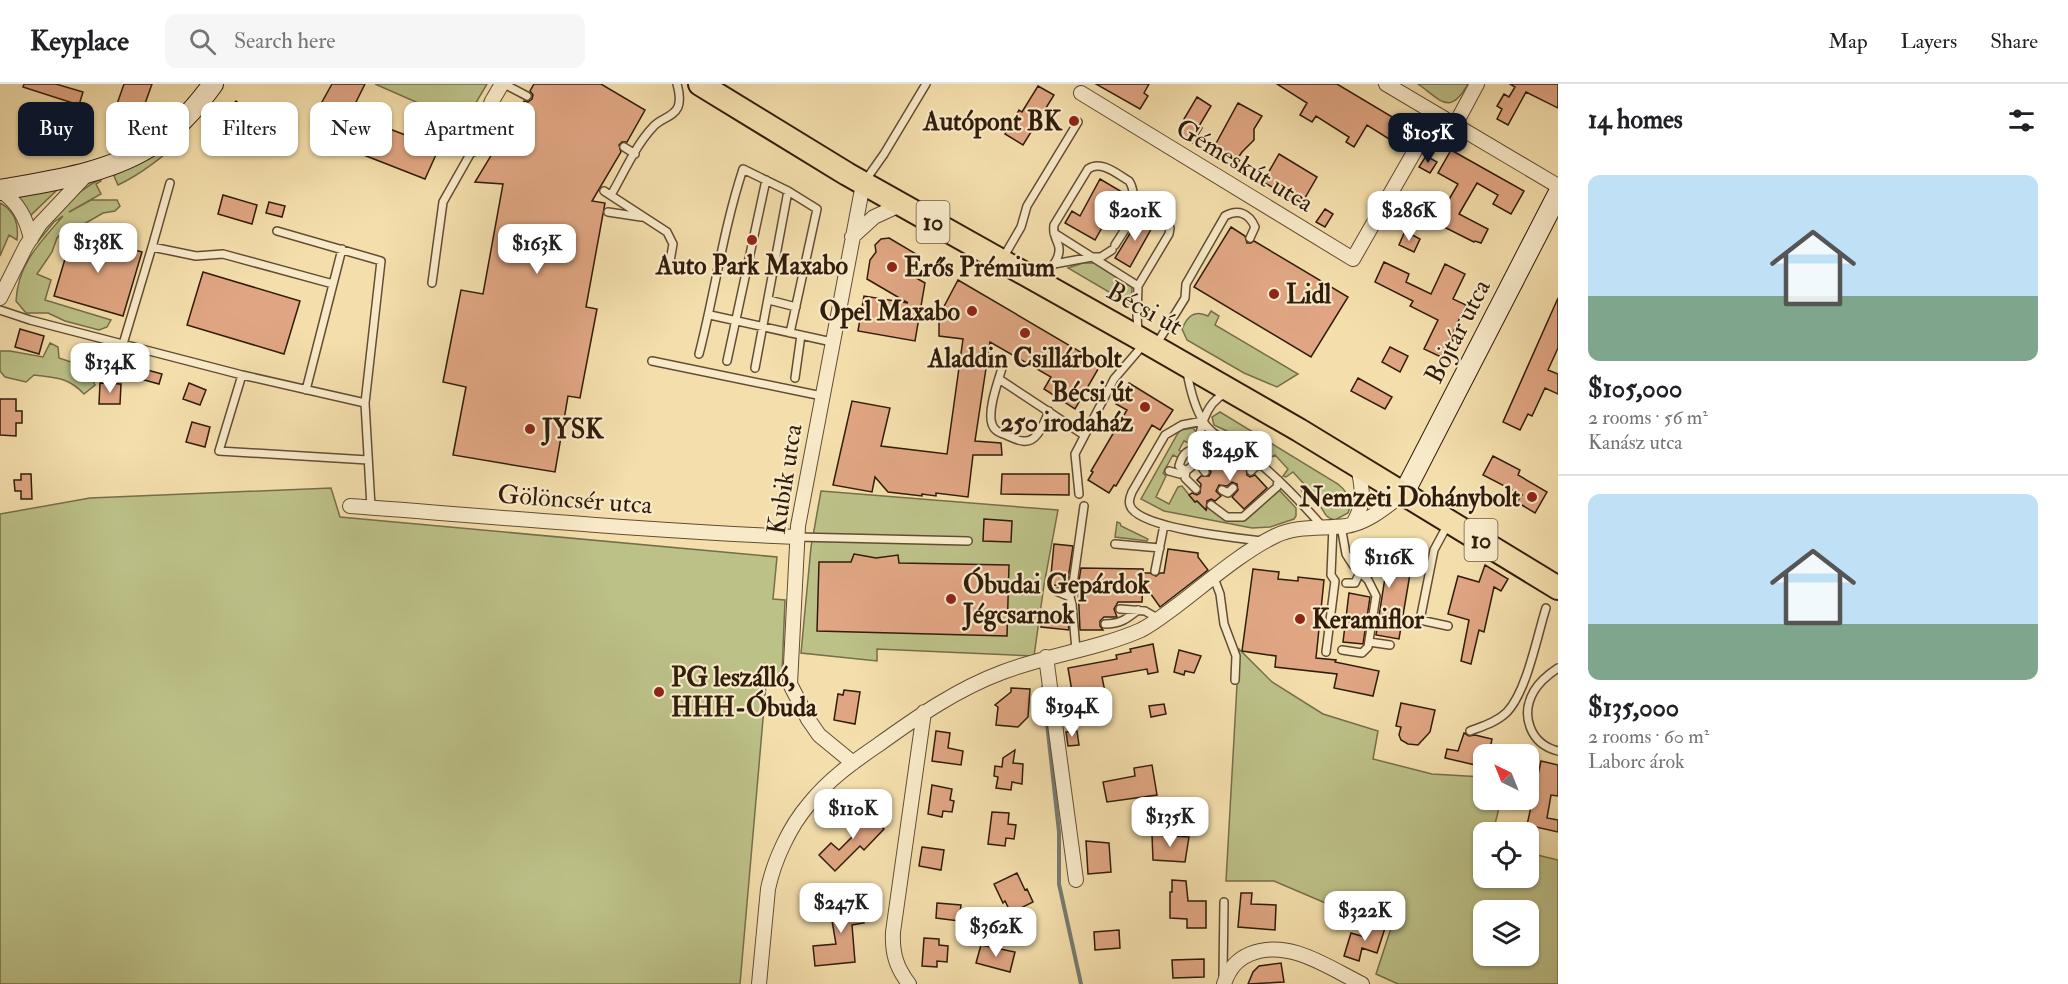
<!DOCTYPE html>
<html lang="en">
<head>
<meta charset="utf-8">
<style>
  body { margin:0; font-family:"IM FELL Double Pica",serif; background:#f6f6f6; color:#202124; height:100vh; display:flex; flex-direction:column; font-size:22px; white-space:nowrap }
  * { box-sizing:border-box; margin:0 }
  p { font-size:20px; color:#757577 }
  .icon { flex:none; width:33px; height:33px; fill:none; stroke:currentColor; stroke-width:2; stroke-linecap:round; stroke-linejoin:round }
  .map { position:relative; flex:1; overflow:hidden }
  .drawer { display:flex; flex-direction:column; background:#fff; width:510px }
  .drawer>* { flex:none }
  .banner { position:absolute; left:18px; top:18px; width:570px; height:54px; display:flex; gap:12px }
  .needle { width:39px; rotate:317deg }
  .tools { position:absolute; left:1473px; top:660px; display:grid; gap:12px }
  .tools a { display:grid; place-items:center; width:66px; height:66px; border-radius:12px; background:#fff; box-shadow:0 2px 4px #0004; font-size:30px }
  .price { position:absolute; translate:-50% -51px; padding:0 14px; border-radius:12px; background:#fff; color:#222; font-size:20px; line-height:39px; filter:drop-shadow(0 2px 3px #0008) }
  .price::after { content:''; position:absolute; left:50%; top:36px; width:18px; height:14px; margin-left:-9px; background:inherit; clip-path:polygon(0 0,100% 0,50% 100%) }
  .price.current { background:#111827; color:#fff }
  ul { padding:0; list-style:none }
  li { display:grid; align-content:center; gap:12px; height:318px; padding:0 30px }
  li+li { border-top:2px solid #e0e0e0 }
  li span { display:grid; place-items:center; height:186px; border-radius:12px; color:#555 }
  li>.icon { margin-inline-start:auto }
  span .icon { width:108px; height:108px; fill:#fffc; stroke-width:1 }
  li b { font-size:26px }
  h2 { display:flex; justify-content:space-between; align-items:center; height:72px; padding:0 30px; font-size:26px }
  .pill { padding:0 21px; border-radius:12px; background:#fff; box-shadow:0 2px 4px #0004; font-size:21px; line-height:54px }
  .pill.current { background:#111827; color:#fff }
  header { display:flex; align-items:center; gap:36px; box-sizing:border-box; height:84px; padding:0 30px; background:#fff; border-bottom:2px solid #e0e0e0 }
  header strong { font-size:28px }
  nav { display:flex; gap:33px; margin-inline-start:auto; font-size:21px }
  .search { width:420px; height:54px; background:#f6f6f6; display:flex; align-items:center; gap:15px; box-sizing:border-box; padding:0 21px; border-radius:12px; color:#757577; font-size:22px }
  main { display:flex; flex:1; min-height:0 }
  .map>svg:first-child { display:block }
  .green { fill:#bcc188; stroke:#766e4a; stroke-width:1.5; fill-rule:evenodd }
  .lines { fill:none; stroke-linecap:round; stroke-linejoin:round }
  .stream { stroke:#747b71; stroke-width:4 }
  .building { fill:#e0a683; stroke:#311c0b; stroke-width:1.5 }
  .lane-casing { stroke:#624d33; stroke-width:10 }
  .street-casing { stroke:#624d33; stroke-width:16 }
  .secondary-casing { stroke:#311c0b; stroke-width:22 }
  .primary-casing { stroke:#311c0b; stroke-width:26 }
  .lane { stroke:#f8eac9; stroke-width:7 }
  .street { stroke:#f8eac9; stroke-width:14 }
  .secondary { stroke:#f8eac9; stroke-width:20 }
  .primary { stroke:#f4dfac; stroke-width:22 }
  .poi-dot { fill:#8f2418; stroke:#f8eac9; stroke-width:2 }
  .labels { text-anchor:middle; stroke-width:4.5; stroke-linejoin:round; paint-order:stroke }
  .shield { fill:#f8eac9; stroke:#6d5a44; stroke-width:1.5 }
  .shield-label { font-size:24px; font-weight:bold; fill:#311c0b }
  .poi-label { font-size:26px; font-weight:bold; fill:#311c0b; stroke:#f8eac9; text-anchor:start }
  .street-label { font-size:26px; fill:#311c0b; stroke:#f8eac9 }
</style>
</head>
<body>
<header>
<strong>Keyplace</strong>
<div class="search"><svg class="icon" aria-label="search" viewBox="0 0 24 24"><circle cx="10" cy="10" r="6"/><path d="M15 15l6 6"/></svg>Search here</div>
<nav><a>Map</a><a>Layers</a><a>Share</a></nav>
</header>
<main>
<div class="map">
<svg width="1558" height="900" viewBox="0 0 1558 900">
  <rect width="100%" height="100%" fill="#f4dfac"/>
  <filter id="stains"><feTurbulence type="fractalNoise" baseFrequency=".00333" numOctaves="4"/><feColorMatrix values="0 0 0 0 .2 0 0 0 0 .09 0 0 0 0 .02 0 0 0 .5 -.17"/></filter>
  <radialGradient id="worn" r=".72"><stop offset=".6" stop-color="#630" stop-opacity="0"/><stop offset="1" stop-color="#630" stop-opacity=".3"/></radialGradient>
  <path class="green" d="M375,0H487L464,39Z
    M1418,0H1468C1450,32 1442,17 1418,0Z
    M178,52C175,68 133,94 118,101L114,92L117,88Z
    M100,95L101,97L96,100L101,110L69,128L91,116H117L120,122L115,127L103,129L79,143L67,145L57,154L52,168L37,190L51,196L45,216L111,236L107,243L99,246L65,237L48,229H26L16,217C18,179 40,159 63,132L54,138L36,160H34C51,133 72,110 100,95Z
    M55,103L56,107L31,131L27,129L23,119L15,109Z
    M0,119C15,127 19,140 17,156L9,151L0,172Z
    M1083,179H1095L1132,203L1131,221L1068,184Z
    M1211,227L1219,232L1215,241L1298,290L1277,303L1244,289L1187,256L1182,245C1187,233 1194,225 1208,232Z
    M50,259L58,263L59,274L86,283L95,301L84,310C68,293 56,294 34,291L26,298L5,293L0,287V267H10L43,273Z
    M1220,328L1338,400C1348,408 1353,417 1348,429L1335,436C1323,434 1325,425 1317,419C1310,414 1305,415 1301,406L1305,401L1293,388L1286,393L1283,392L1288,385L1275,371L1268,375L1261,367L1263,363L1257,358L1254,360L1214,341L1212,333Z
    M1193,344L1197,349L1195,358L1192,360L1184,357L1179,366L1182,368L1179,374L1173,371L1163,389L1166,392L1156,413L1169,420L1178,403L1182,402L1195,418L1197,417L1206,426L1209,423C1238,454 1255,427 1277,406L1280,407L1296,424V432L1294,435L1270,443L1252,444L1164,427L1141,415L1178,349L1181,346Z
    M331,404L340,433L777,473L773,515L785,516L782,589L776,592L767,589L740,900H0V430L90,414Z
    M821,407L1058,426L1044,501L1034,572L877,565V577L801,569L811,463Z
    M1117,438L1120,439L1121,442L1148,455L1147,457L1115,453Z
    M1239,565L1272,598L1323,630L1378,647L1373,675L1432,690L1483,693L1484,716H1501L1493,748H1484V794H1528L1529,769L1558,776V900H1398L1376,890L1397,826L1330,821L1274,797H1226ZM1484,826H1528V872H1484Z"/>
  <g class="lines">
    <path class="stream" d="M1043,603L1059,748V800L1081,900"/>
  </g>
  <path class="building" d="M24,0H56L83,8L79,21L23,3Z
    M124,0H152L142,28L117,20Z
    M332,0H365L351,28L336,19L333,24L322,18Z
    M534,0H601L645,26L627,58H622L619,61L621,68L592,117L605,119L586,223L597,225L580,314L568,312L555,388L453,371L466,303L443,298L461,206L483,210L503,100L475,98L524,17L528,18L532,15L533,11L530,7Z
    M1096,0H1149L1144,9L1148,12L1140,25Z
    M1277,0H1337L1404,40L1396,53L1392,50L1389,55L1367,41L1354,63L1346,58L1349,53L1316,32L1312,38L1300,31L1307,19Z
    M1510,0H1558V24L1526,8L1508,41L1497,35L1502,25L1497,22L1504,10L1509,13L1515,3Z
    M1038,2L1054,11L1023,61L1005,50L1019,26L1022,28Z
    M1197,13L1211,22L1199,42L1202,44L1193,59L1179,50L1187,37L1184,35Z
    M236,17L266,42L256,54L243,42L238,48L222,35Z
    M1238,19L1262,32L1254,45V56L1242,68L1236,77L1213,65Z
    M47,30L50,57L24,60L20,33Z
    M369,37L439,64L425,95L356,68Z
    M1451,66L1524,107L1511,130L1493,120L1498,111L1477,99L1459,130L1488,145L1481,159L1475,157L1474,158L1426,134L1434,119L1444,124L1458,100L1438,89Z
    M1279,70L1317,93L1302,119L1263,98Z
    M1426,72L1437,78L1430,89L1419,83Z
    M1100,95L1122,108L1095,156L1065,139L1072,127L1080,132Z
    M223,111L257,121L252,140L218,130Z
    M269,118L285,122L282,133L266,129Z
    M1325,125L1333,130L1325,143L1316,138Z
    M1403,128L1414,134L1408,145L1397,139Z
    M1140,133L1154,140L1130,183L1115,174Z
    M1231,143L1245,152L1247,159H1251L1254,157L1348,213L1311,273L1194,203Z
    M1405,147L1420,155L1414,168L1399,161Z
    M73,148L142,168L123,232L54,212Z
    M889,154L921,173L911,191L925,199L915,257L858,247L864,212L908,219L867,195L870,176L876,168L875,161L881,155Z
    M1384,178L1409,190L1406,198L1431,210L1445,180L1465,190L1453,215L1466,221L1441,273L1424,265L1438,236L1410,222L1413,217L1375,198Z
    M203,188L300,217L284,270L187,241Z
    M958,196L1101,280L1075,325L1044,305L1051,293L990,258L975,357L1001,359L1002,371H973L968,413L936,409V412L922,410V412L888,408L875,393L872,408L833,401L852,317L890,324L881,362L947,370L963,255L939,252V232Z
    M1558,214V264L1548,286L1558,290V310L1545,304L1532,332L1528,330L1520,346L1503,338Z
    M20,245L44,252L39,270L15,263Z
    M1390,263L1408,272L1400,288L1382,278Z
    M140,284L162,290L159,300L137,294Z
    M1358,294L1392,313L1385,325L1351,307Z
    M100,299L121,300L120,320H99Z
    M189,299L206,306L200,321L183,315Z
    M1129,299L1173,326L1160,346L1152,341L1116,402L1114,401L1109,409L1088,396L1093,388L1091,387L1127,326L1116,320Z
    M0,315H16V327H22V339H16V352L0,351Z
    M192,338L210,343L205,363L186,358Z
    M1229,366L1250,378L1246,382L1247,391L1250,393L1255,391L1267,404L1244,425L1232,413L1238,406L1237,400L1232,398L1227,402L1219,401L1216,407L1221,412L1215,417L1211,415L1207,417L1206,426L1197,417L1195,418L1189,411L1192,409L1197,411L1200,409L1201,400L1197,396L1201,392H1209L1211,388L1209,385L1217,377L1224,376L1225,370Z
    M1493,372L1520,386L1518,391L1547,408L1535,429L1517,418L1522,411L1483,391Z
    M21,390H31L32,415H21V407H15L14,396H21Z
    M1002,390H1069V411L1001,410Z
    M984,435L1012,437L1011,458L983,457Z
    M1357,457L1407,475L1402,488L1410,490L1399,555L1376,551L1387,481L1353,469Z
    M1054,460L1073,462L1067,502L1050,501Z
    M1168,465L1198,469V473L1208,486L1160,523L1143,499L1142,518H1118L1114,525L1117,533H1104L1100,537V542L1103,546H1080L1078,503L1081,484L1143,485V489H1150L1156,492L1160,489H1164Z
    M854,470L876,474L898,471L899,479L1009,481L1007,552L817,547L819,478H851Z
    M1485,481L1508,495L1501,507L1494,503L1484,548L1479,546L1471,580L1461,577L1469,536L1448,530L1458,492L1479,498Z
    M1253,485L1279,488L1278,495L1298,497V493L1324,496L1316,574L1336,576L1335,578L1379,587L1373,612L1334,604L1337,590L1275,583L1276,572L1242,567Z
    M1349,509L1370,513L1363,560L1343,558Z
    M1043,528L1067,531L1069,546L1041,543Z
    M1153,560L1158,588L1148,590L1147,585L1102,593L1106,613L1074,619L1068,584L1117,575L1116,571L1131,568L1130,565Z
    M1179,566L1201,572L1194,589L1185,587L1184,591L1174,588Z
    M1011,604L1030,605L1028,633L1018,643L996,641L998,623L995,621L1011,608Z
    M844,606L860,608L855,640L834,636L838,610L843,611Z
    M1401,619L1435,626L1430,648L1418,661L1408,660L1401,656L1399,651L1401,643L1396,642Z
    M1164,620L1166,630L1151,633L1149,622Z
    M936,647L950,649L948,664L963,667L961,681L932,677Z
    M1077,647L1079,661L1068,662L1066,648Z
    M1464,649L1469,652L1475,651L1492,655L1489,670H1484V683L1445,674L1447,665L1458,667Z
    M1015,666L1013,679L1023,680L1022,700L1012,698L1011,706L996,704L998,693L994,692L995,682L1002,683L1003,674Z
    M1541,677L1558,681V712L1551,711L1547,734L1558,736V748L1527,741Z
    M1152,681L1157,711L1107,718L1103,698L1135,692L1134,684Z
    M932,701L952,705L950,716L954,717L952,728L943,727L942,733L928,730Z
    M866,726L884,745L864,766L860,762L835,787L819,771L831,759L839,766L854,751L847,744Z
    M992,728L1009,729L1008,740L1016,741L1014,755L1006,754L1005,762L988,760Z
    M1152,751L1189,753L1185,778L1153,776Z
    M1086,757L1109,759L1111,788L1088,790Z
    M922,763L944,766L941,786L919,782Z
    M1017,789L1025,806L1027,805L1033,818L1011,829L1005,817L1003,819L994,800Z
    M1172,796L1186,797L1188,817H1206V844H1187V835L1170,834V808H1172Z
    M1241,809H1252L1251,820L1276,821L1275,846L1238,843Z
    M860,814L864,839L852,841L855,878L815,882L813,862L836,860L829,819Z
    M937,819L961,821L959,837L936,834Z
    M1369,839L1385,844L1377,869L1362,864L1359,877L1344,872L1351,849L1365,853Z
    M1119,846L1120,864L1095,866L1094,848Z
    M924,854L939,855V861L948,862L947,878L937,877V883L922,882Z
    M981,861L1015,868L1010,888L976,879Z
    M1204,875V893L1173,894L1172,876Z
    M1281,879L1284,898L1248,900L1253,888L1259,882Z"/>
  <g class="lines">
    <g class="lane-casing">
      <path id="lane" d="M504,0L527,12
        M624,63L635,70
        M865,97L884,70L926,0
        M604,107L667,148L673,160L669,183
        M611,111C624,89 635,62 653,43C660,34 673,34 678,23C681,15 679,7 677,0
        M608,128L641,133
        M1054,149L1138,202
        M1115,161L1138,125
        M152,163L170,99
        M1003,174L1021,143L1027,122L1078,38
        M1054,180L1092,173H1101L1112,166
        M1042,194C1050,185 1063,173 1058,160C1055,152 1053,149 1054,141L1088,85C1102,76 1117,90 1129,97C1135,105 1132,114 1136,121C1141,131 1161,135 1170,144L1169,150L1138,202L1137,231L1138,248
        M432,199L443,118L473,65
        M769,216L796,223
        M0,226L30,236L242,291L365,319L381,177L277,147
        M710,231L832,258
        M123,260L152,163L196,172L223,170L333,200
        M1156,261L1185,214L1186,200L1225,132C1238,125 1249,129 1255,143L1250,154
        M699,270C715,208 723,146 743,85L788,107L817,125L790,249
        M652,277L822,312
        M727,277L766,96
        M1003,281C999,295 987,326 992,340C994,347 1000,349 1006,351C1011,353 1018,357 1023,357C1038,359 1044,338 1049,327
        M755,284L788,107
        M1187,288C1190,305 1194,322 1203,337C1213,354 1237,362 1252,373C1277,393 1300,417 1322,442
        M242,291L219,367L368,376
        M795,294L801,251
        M999,295L1084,351
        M306,306L342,165
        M365,319L371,423
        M1203,337L1182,341L1165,351L1132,408C1129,415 1128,420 1132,425C1148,445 1236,454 1262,457
        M1201,351L1220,372
        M1169,387L1180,390L1186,387L1179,382C1182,371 1186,366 1197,365
        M1251,387L1256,382L1261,381
        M1205,388L1196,375C1199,352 1202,320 1226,309
        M1196,405L1185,394L1186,387L1222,358L1227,357
        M1222,406L1228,409L1233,404
        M1079,410L1075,370L1114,295L1144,260
        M1211,421L1227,433H1243L1277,403L1278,396
        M1341,442L1346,470L1353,481L1368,496L1376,512L1368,563L1362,569L1342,566
        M797,453L968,457
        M1115,460L1160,464
        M1155,487L1164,441
        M1214,494L1220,510L1224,540L1236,572L1235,596
        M1346,499H1355L1360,488
        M1058,508L1070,513L1072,520L1076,566
        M1070,513L1073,500L1084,422
        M1120,525L1145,527L1159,535
        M1105,540C1120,540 1127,535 1138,526
        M1448,542L1420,536L1434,466L1448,440
        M1369,558L1390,561
        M1326,568L1335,497L1331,491L1333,442
        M1558,584C1549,590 1540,597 1534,607C1520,631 1530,660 1558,667
        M1470,647C1483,642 1497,638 1507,628C1527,607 1537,552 1546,524
        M1223,891L1224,818"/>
    </g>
    <g class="street-casing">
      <path id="street" d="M1386,0L1558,102
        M1081,9L1353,175L1436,30
        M1455,41L1477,0
        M473,65L492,17L502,0
        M0,106C18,119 26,133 31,155
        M852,153L874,133L900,121
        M0,214L26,162L40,140L88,89
        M350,422C499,433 648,447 797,453
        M1353,440C1366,418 1362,405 1358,381
        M1046,573L1076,796
        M853,679L819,651L808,635L790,600L798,442L863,100
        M759,900L768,805C774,776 790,742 809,720C828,696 853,678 878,661C917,633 957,605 1003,588C1047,571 1098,565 1141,546C1153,540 1164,531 1175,523C1207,499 1239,470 1275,452C1297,441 1322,445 1346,442C1368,439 1387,422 1404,409
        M909,900C896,883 892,869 893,848L924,628
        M1224,900C1229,885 1236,876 1250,870C1289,854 1329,884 1362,900"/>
    </g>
    <g class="secondary-casing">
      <path id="secondary" d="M0,106C50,97 112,89 155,59C178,44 197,22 213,0
        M1404,409L1558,110"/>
    </g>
    <g class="primary-casing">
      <path id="primary" d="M700,0L847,90L1139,254L1299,346L1558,504"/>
    </g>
    <use href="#lane" class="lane"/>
    <use href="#street" class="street"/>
    <use href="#secondary" class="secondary"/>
    <use href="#primary" class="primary"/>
  </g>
  <g class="poi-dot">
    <circle cx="1074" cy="37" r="6"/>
    <circle cx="752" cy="156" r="6"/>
    <circle cx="892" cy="183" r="6"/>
    <circle cx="1274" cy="210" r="6"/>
    <circle cx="972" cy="227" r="6"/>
    <circle cx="1025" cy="249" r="6"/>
    <circle cx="1145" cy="323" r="6"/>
    <circle cx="530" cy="345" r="6"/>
    <circle cx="1532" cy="413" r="6"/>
    <circle cx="951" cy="515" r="6"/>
    <circle cx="1300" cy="535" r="6"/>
    <circle cx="659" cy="608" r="6"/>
  </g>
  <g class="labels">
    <g class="shield">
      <rect x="916.5" y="117" width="33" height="42" rx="4.5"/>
      <rect x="1464.5" y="435" width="33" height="42" rx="4.5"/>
    </g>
    <g class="shield-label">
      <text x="933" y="146">10</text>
      <text x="1481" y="464">10</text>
    </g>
    <g class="poi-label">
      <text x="1062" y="46" text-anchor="end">Autópont BK</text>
      <text x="752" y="190" text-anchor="middle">Auto Park Maxabo</text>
      <text x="904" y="192">Erős Prémium</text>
      <text x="1286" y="219">Lidl</text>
      <text x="960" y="236" text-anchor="end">Opel Maxabo</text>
      <text x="1025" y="283" text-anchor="middle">Aladdin Csillárbolt</text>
      <text x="1133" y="317" text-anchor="end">Bécsi út<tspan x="1133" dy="30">250 irodaház</tspan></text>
      <text x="542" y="354">JYSK</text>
      <text x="1520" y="422" text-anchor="end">Nemzeti Dohánybolt</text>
      <text x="963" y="509">Óbudai Gepárdok<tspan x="963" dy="30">Jégcsarnok</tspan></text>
      <text x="1312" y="544">Keramiflor</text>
      <text x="671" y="602">PG leszálló,<tspan x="671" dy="30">HHH-Óbuda</tspan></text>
    </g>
    <g class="street-label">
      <text transform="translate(1245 81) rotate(31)" y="9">Gémeskút utca</text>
      <text transform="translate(1145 224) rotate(29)" y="9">Bécsi út</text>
      <text transform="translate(1457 247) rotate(-63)" y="9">Bojtár utca</text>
      <text transform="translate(784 395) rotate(-81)" y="9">Kubik utca</text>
      <text transform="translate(575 415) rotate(4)" y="9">Gölöncsér utca</text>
    </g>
  </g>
  <rect width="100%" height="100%" filter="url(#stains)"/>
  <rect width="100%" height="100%" fill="url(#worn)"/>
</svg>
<div class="tools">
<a><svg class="needle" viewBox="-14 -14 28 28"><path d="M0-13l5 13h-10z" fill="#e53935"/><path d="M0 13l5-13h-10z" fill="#757577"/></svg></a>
<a><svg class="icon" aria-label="locate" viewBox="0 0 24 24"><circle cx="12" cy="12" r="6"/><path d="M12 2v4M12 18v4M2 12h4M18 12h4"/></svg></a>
<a><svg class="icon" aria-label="layers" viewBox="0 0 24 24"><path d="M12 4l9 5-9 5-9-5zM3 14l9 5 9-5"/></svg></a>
</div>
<b class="price current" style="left:1428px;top:80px">$105K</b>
<b class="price" style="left:1135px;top:158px">$201K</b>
<b class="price" style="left:1409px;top:158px">$286K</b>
<b class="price" style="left:98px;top:190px">$138K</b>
<b class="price" style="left:537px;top:191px">$163K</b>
<b class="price" style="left:110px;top:310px">$134K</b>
<b class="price" style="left:1230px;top:398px">$249K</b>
<b class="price" style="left:1389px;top:505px">$116K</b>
<b class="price" style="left:1072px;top:654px">$194K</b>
<b class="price" style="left:853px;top:756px">$110K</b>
<b class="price" style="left:1170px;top:764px">$135K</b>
<b class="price" style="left:841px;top:850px">$247K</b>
<b class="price" style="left:1365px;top:858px">$322K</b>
<b class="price" style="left:996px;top:874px">$362K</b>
<div class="banner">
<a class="pill current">Buy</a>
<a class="pill">Rent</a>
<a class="pill">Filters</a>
<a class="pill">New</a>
<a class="pill">Apartment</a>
</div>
</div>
<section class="drawer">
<h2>14 homes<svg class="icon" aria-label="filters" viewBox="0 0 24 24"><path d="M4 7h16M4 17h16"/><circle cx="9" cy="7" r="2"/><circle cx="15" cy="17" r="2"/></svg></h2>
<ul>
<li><span style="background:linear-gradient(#bfe0f5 65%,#7fa58c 0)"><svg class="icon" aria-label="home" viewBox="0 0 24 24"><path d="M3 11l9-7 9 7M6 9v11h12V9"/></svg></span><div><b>$105,000</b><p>2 rooms · 56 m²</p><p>Kanász utca</p></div></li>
<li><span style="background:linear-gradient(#bfe0f5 70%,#7fa58c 0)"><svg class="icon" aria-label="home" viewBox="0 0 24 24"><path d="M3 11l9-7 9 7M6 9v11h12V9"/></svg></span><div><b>$135,000</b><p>2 rooms · 60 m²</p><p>Laborc árok</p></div></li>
</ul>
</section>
</main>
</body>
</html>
